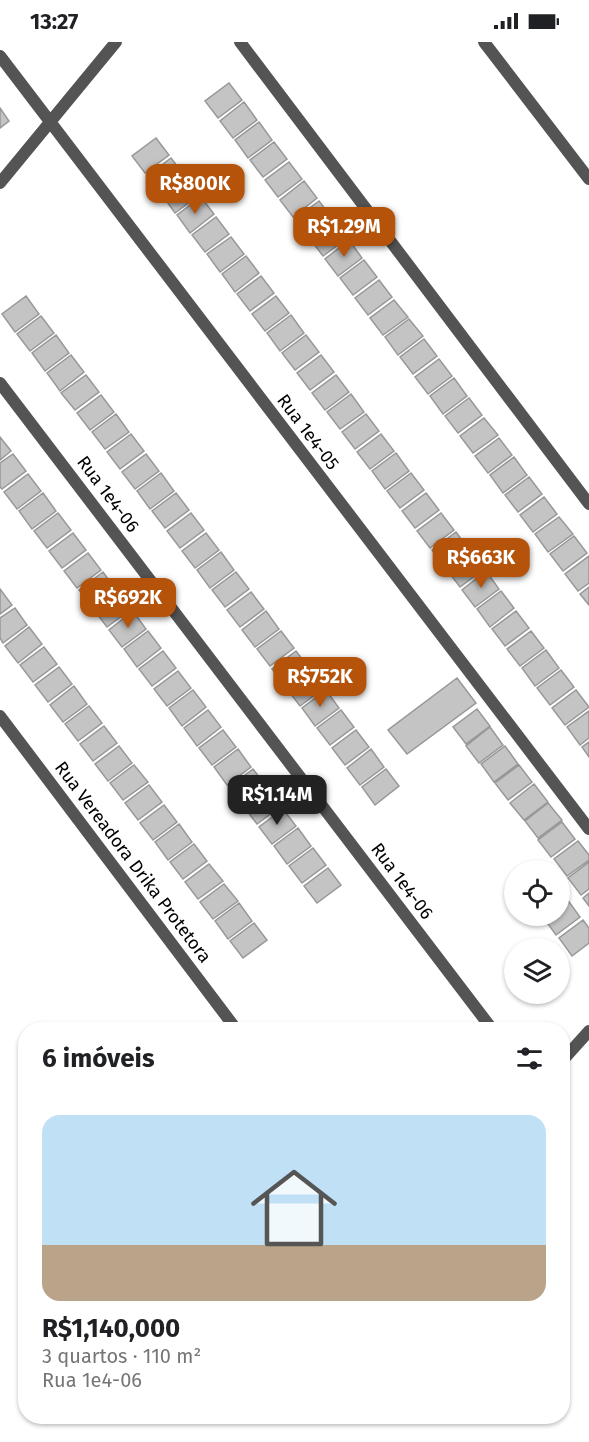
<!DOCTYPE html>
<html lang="pt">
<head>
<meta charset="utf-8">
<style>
  body { margin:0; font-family:"Fira Sans",sans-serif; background:#f2f2f2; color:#202124; height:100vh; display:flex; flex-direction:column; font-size:22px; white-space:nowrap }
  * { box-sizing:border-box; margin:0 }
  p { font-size:20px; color:#757577 }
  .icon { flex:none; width:33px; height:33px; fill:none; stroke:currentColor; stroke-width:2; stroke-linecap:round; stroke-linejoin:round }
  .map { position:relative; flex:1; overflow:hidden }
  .sheet { position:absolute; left:18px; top:980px; width:552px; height:402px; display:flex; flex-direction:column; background:#fff; border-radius:24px; box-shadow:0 2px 4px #0004 }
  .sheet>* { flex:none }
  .fabs { position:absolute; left:504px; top:818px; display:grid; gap:12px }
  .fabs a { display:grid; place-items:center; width:66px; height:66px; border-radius:50%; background:#fff; box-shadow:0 2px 4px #0004; font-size:30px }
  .price { position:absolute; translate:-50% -51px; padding:0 14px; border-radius:12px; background:#b45309; color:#fff; font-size:20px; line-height:39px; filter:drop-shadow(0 2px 3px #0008) }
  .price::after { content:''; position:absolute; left:50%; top:36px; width:18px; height:14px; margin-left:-9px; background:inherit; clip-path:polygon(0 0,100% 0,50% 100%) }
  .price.active { background:#222; color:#fff }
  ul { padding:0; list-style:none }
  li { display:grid; align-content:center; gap:12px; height:318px; padding:0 24px }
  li+li { border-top:2px solid #e0e0e0 }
  li span { display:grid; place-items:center; height:186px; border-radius:18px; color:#555 }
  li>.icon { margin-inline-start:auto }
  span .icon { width:108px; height:108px; fill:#fffc; stroke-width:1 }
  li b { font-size:26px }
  h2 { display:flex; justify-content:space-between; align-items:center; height:72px; padding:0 24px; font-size:26px }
  .status { display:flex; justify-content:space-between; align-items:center; height:42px; padding:0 30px; background:#fff; direction:ltr }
  .status svg { height:16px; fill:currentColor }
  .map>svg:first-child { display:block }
  .building { fill:#c4c4c4; stroke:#989898; stroke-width:1.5 }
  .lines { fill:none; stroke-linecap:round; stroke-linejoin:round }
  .street { stroke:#545454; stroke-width:12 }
  .labels { text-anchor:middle; stroke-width:6; stroke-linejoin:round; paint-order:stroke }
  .street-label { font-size:18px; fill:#000; stroke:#fff }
</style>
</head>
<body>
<div class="status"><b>13:27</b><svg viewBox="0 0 49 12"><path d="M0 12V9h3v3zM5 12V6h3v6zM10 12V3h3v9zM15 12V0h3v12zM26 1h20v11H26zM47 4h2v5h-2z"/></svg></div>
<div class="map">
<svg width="589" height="1400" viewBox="0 0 589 1400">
  <rect width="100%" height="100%" fill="#fff"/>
  <path class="building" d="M229,41L242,58L218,76L205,59Z
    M244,60L257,78L233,96L220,79Z
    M0,66L9,79L0,86Z
    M259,80L272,98L248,116L235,98Z
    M156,96L169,113L145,131L132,114Z
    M274,100L287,117L263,135L250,118Z
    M171,116L184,133L160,151L147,134Z
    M289,120L302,137L278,155L265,138Z
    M186,135L199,153L175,171L162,153Z
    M304,139L317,156L293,175L280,158Z
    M201,155L214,172L190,191L177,173Z
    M319,159L332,176L308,195L295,177Z
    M216,175L229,192L205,210L192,193Z
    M334,179L347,196L323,214L310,197Z
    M231,195L244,212L220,230L207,212Z
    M349,198L362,216L338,234L325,217Z
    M246,214L259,231L235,250L222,232Z
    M364,218L377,235L353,253L340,236Z
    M261,234L274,251L250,269L237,252Z
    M379,238L392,255L368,273L355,256Z
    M26,254L39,272L15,290L2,272Z
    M276,254L289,271L265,289L252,272Z
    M394,258L408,275L383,293L370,276Z
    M291,273L304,291L280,309L267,291Z
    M41,274L54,291L30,309L17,292Z
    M409,277L423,294L398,313L385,295Z
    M56,293L69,311L45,329L32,311Z
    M306,293L319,310L295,328L282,311Z
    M424,297L437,314L413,332L400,315Z
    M71,313L84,330L60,349L47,331Z
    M321,313L334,330L310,348L297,331Z
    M439,317L452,334L428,352L415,335Z
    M86,333L99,350L75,368L61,351Z
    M336,333L349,350L325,368L312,351Z
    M454,336L467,354L443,372L430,354Z
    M351,352L364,370L340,387L327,370Z
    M101,353L114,370L90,388L77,371Z
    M469,356L482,373L458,391L445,374Z
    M116,372L129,390L105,407L92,390Z
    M366,372L379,389L355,407L342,390Z
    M484,376L498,393L473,411L460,394Z
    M131,392L144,409L120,427L107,410Z
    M381,392L394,409L370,427L357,410Z
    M0,395L11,409L0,418Z
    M499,396L512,413L488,431L475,414Z
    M396,411L409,429L385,447L372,429Z
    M13,412L26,429L2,447L0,445V421Z
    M146,412L159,429L135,447L122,430Z
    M514,415L527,433L503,451L490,433Z
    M161,431L174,449L150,467L137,449Z
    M411,431L424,448L400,466L387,449Z
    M28,432L41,449L17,467L4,450Z
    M529,435L542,452L518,470L505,453Z
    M43,451L56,469L32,487L19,469Z
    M176,451L189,468L165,486L152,469Z
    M426,451L439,468L415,486L402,469Z
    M544,455L557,472L533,490L520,473Z
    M58,471L71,488L47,506L34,489Z
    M191,471L204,488L180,506L167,489Z
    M441,471L454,488L430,506L417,489Z
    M559,475L573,492L548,510L535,492Z
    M456,490L469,508L445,526L432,508Z
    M73,491L86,508L62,526L49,509Z
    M206,491L219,508L195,526L182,509Z
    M574,494L587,511L563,529L550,512Z
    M221,510L234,528L210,546L197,528Z
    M471,510L484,527L460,545L447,528Z
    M88,511L101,528L77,546L64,529Z
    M589,514V541L578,549L565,532Z
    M486,529L499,547L475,565L462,548Z
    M103,530L116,548L92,565L79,548Z
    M236,530L249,547L225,565L212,548Z
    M589,545V563L580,552Z
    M0,547L12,563L0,572Z
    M501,549L514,566L490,585L477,567Z
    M118,550L131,567L107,585L94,568Z
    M251,550L264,567L240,585L227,568Z
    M15,566L27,583L3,601L0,596V576Z
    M133,569L146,587L122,605L109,588Z
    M266,569L279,587L255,605L242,588Z
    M516,569L529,586L505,604L492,587Z
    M29,585L42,602L18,621L5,604Z
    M148,589L161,606L137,625L124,607Z
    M281,589L294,606L270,624L257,607Z
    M531,589L544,606L520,624L507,607Z
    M44,605L57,622L33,640L20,623Z
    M546,608L559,626L535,644L522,626Z
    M163,609L176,626L152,644L139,627Z
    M296,609L309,626L285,644L272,627Z
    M59,625L72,642L48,660L35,643Z
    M561,628L574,645L550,663L537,646Z
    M178,629L191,646L167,664L154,647Z
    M311,629L324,646L300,664L287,647Z
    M457,636L476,661L407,712L388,688Z
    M74,644L87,662L63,680L50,663Z
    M193,648L206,665L182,684L169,666Z
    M326,648L339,666L315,684L302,666Z
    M576,648L589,665L565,683L552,666Z
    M89,664L102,681L78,699L65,682Z
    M477,667L490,684L466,702L453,685Z
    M208,668L221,685L197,704L184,686Z
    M341,668L354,685L330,703L317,686Z
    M589,669V696L580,703L567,685Z
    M104,684L117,701L93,719L80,702Z
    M490,685L503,703L479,721L466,704Z
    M223,688L236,705L212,723L199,706Z
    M356,688L369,705L345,723L332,706Z
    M589,700V715L582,705Z
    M119,704L132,721L108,739L95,722Z
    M505,704L518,722L494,740L481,722Z
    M238,707L251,725L227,743L214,725Z
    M371,707L384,725L360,743L347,726Z
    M134,723L148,740L123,758L110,741Z
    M519,723L532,740L508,758L495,741Z
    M253,727L266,744L242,763L229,745Z
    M386,727L399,744L375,763L362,745Z
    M534,742L548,760L524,778L510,761Z
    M149,743L162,760L138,778L125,761Z
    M268,747L281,764L257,782L244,765Z
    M548,761L562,778L538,796L525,779Z
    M164,763L177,780L153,798L140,781Z
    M283,767L296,784L272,802L259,785Z
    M562,780L575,797L551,815L538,798Z
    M179,782L192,800L168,818L155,800Z
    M298,786L311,804L287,822L274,804Z
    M578,799L589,813V818L567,834L554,817Z
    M194,802L207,819L183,837L170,820Z
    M313,806L326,823L302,841L289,824Z
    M589,820V847L581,853L568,836Z
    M209,822L223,839L198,857L185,840Z
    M328,826L341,843L317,861L304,844Z
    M224,842L238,859L213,877L200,860Z
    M589,851V864L583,856Z
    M567,857L580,875L556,893L543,875L546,873H560V863Z
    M239,861L252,879L228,897L215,879Z
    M583,878L589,886V901L572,914L559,896Z
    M254,881L267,898L243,916L230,899Z"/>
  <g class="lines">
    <path class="street" d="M240,0L589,462
      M484,0L589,137
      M0,14L589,787
      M0,141L116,0
      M0,341L492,987
      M0,674L236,987
      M562,1019L589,989"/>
  </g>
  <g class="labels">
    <g class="street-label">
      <text transform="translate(308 390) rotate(53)" y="6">Rua 1e4-05</text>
      <text transform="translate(108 452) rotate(53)" y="6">Rua 1e4-06</text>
      <text transform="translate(133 820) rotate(53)" y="6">Rua Vereadora Drika Protetora</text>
      <text transform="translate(402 839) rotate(53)" y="6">Rua 1e4-06</text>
    </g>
  </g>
</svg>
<div class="fabs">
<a><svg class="icon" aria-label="locate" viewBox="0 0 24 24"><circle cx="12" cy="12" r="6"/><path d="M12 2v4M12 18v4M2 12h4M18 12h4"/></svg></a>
<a><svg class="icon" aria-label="layers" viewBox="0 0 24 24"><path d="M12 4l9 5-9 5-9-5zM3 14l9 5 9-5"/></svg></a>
</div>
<b class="price" style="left:195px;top:173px">R$800K</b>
<b class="price" style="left:344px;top:216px">R$1.29M</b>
<b class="price" style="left:481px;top:547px">R$663K</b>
<b class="price" style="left:128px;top:587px">R$692K</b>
<b class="price" style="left:320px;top:666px">R$752K</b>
<b class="price active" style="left:277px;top:784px">R$1.14M</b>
<section class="sheet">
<h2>6 imóveis<svg class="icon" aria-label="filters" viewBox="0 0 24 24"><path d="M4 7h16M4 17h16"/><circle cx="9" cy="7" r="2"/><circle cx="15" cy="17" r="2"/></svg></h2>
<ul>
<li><span style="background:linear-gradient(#bfe0f5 70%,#b9a48a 0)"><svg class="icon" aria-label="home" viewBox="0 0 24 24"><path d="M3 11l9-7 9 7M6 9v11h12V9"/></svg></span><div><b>R$1,140,000</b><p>3 quartos · 110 m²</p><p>Rua 1e4-06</p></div></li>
</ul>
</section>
</div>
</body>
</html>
